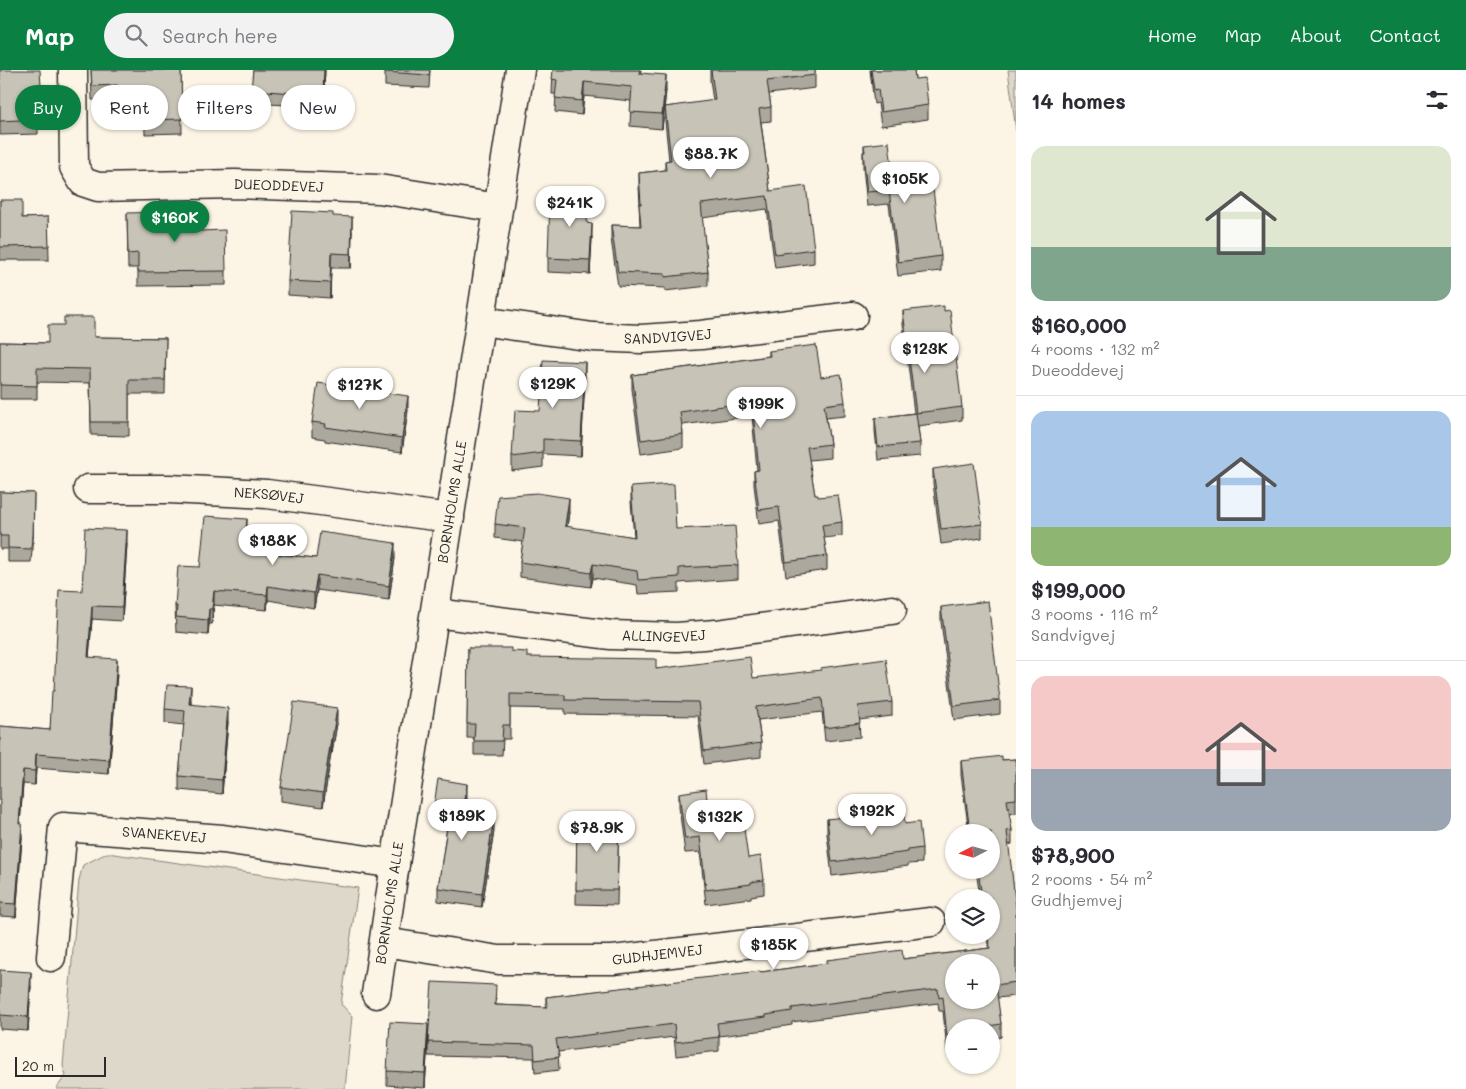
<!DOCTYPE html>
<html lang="en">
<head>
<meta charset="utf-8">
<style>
  body { margin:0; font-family:Mali,sans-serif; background:#f2f2f3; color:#2b2b33; height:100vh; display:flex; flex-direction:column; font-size:19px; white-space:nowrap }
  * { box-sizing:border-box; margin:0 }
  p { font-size:16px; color:#7c7c81 }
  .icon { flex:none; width:28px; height:28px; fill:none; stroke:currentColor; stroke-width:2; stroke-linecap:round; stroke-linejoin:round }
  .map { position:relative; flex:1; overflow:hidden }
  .sheet { display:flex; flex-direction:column; background:#fff; width:450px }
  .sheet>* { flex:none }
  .guide { position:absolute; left:15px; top:15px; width:475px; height:45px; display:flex; gap:10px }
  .needle { width:32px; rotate:264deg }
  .fabs { position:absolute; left:945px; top:754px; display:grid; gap:10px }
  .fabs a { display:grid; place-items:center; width:55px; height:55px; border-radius:50%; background:#fff; box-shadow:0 1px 4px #0004; font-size:25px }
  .scale { position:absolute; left:15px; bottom:12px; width:91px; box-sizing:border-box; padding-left:5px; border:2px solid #2b2b2b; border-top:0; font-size:14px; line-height:18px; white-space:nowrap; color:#2b2b2b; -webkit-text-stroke:4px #fcf5e5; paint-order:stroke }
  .price { position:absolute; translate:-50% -42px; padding:0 11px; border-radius:18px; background:#fff; color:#222; font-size:16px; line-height:32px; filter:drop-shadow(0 1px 2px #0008) }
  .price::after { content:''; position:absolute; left:50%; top:30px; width:15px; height:11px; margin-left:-8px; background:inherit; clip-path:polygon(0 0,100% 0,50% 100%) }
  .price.current { background:#0b8043; color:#fff }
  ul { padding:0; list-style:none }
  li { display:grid; align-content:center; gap:10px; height:265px; padding:0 15px }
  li+li { border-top:1px solid #e1e1e2 }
  li span { display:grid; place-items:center; height:155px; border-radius:15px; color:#555 }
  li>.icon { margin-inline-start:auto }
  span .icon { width:90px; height:90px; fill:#fffc; stroke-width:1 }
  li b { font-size:21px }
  h2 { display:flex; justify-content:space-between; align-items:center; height:60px; padding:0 15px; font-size:21px }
  .chip { padding:0 18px; border-radius:22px; background:#fff; box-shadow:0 1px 4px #0004; font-size:18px; line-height:45px }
  .chip.current { background:#0b8043; color:#fff }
  header { display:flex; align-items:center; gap:30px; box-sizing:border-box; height:70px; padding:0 25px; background:#0b8043; color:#fff }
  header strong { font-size:24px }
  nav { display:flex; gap:28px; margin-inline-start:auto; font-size:18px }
  .search { width:350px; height:45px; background:#f2f2f3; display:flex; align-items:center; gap:12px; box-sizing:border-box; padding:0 18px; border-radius:28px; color:#7c7c81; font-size:19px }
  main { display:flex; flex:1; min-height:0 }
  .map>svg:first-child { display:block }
  .green { fill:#ded8ca; stroke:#84827a }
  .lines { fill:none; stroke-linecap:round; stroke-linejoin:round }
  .minor-casing { stroke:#2b2b2b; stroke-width:31 }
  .minor { stroke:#fcf5e5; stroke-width:28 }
  .wall { fill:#aca89d; stroke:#2b2b2b }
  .shaded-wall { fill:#8c8880; stroke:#2b2b2b }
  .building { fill:#c8c3b7; stroke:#2b2b2b; fill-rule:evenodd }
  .labels { text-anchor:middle; stroke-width:4.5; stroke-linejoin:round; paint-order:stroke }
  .street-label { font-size:14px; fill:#2b2b2b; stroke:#fcf5e5 }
</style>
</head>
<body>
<header>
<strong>Map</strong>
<div class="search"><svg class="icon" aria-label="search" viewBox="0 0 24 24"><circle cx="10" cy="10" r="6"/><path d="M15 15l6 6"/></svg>Search here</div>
<nav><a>Home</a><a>Map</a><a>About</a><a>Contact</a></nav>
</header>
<main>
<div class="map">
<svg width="1016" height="1019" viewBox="0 0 1016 1019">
  <rect width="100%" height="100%" fill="#fcf5e5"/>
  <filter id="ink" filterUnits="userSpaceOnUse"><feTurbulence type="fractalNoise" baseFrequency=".02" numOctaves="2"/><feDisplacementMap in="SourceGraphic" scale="10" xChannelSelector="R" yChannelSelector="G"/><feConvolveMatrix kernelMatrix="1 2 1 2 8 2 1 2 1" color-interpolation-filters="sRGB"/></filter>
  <g filter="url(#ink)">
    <path class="green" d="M1008,0H1016V61Z
      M107,783L358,818L341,934L352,946L345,1019H56L66,1005L63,996L79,810L83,795Z"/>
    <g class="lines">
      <g class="minor-casing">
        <g id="minor">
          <path id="s1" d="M73,0L74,97L83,112L98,117L235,114L379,119L498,138"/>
          <path id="s2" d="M481,251L593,267L641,269L701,265L853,246"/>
          <path id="s3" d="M88,419H169L267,424L450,448"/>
          <path id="s4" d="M435,543L611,565L677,567L716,564L892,540"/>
          <path id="s5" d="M384,872L499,890H613L931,852"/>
          <path id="s6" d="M51,887L63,757L223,769L395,794"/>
          <path id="s7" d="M376,924L395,794L520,0"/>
        </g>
      </g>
      <use href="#minor" class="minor"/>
    </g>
    <path class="wall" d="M0,0L42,34V48H38V64L0,65Z
      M91,0H181L182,63L145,64L144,32L117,33V29L92,30Z
      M253,0H325L323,37L251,33Z
      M385,0H430L429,18L385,16Z
      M553,0H641V3L666,20L662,59L630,56L631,31L584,26L582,45L555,42L556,24H552Z
      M710,0H815V18L769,24L771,37V51L761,52L770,121L814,179V193L775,198L767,139L702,148L708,202V216L665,221V218L618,216L611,169V155L640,156L639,134H640L639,117V103L665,100V91L669,90L665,51V37L713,31L710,10Z
      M870,0H914L915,9L928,35V49L881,56L878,33L874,34Z
      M864,75L893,106L941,186V201L898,206L889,134L867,136L863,97V82H864Z
      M0,130L22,148L48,147L49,190H0Z
      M127,143L200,161L226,201V215L138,216V198H128Z
      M333,146L352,161L351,198H331L330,228L288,225V211Z
      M588,153L592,168L590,204L548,202V188Z
      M903,241L962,337V350L918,356L920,373V386L878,390L875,361V348L914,343L903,254Z
      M94,267L166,268L165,324H129V366L91,365L90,313L37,312V329H0V272L48,273Z
      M769,281L821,307L845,332V346L826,348L830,374V388L809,390L815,425L818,427L842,452V466L824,468L827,486V500L786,506L779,451L759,454L754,415V401L757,400L752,346L682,355L683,364V378L641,384L632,319V305L769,286Z
      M585,307L581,386L543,384V397L512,401V387L540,341Z
      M408,340L402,382L325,371V369L312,367V352Z
      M933,399L982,454V468L941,474L933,413Z
      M631,417L676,459L738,495V509L679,513V522L638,524L637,515L593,508L591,517L520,507V492L523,472L495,468V454L569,442L567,457L634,467L631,432Z
      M0,422L34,423L33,480H32L31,492H8V479H0Z
      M247,464L245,481L316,488H395L389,530L317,520L314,538L268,530L267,540L214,535L212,554H209L208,565L176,562L175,536L200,497Z
      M127,474L122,551L92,549L89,587L117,603L109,704L36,698L35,715L23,714L20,754L22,768L16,847L0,846V656L50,660L54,621L82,521Z
      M941,537L1000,630V644L954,650L941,552Z
      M468,578L511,581L527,587L753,608L892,632V646L859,650L860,667L825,671L822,642L758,650L761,673V687L704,694L698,646L565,644V639L510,638V669H503L502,685H474V668H467Z
      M191,631V634L228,652L222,724L179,720V706L184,655L165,653V639Z
      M337,653L332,683H331L323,737L281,731V717Z
      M1016,689V743L1009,744L1012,760V774L1008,775L1016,838V926L997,928L1001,954V967L991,969V958H954V979L947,980L943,941H939L938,933L792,952V955L766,959V960L719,966V981L676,986L674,967L558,982L559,1000L535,1003L534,988L428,986V972L496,928V935L546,937V927L761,902L827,893V890L903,889L989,878L987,865H991V828H980L976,800H991V762H969L961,705V691L1002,690Z
      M679,723L708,741L764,810V824L751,826V828L706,834L700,782L685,783L679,737Z
      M467,727L465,743L494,761L482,837L438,831V818L447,757L433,755V742Z
      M577,746L619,747L617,835L576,834Z
      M827,749L905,754L922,778V793L908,794V796L832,806L827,764Z
      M0,900L31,916L28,961L0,959Z
      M428,969L425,1018L387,1015V1001Z"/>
    <path class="shaded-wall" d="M324,0H325L323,37V25Z
      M666,5V20L662,59V44Z
      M584,12V26L582,45V31Z
      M352,147V161L351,198V184Z
      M592,154V168L590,204V190Z
      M331,183V198L330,228V213Z
      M585,292V307L581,386V371Z
      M408,326V340L402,382V368Z
      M569,428V442L565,471V456Z
      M247,449V464L244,495V481Z
      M127,460V474L122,551V537Z
      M395,473V488L389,530V516Z
      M593,494V508L591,517V503Z
      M317,505V520L314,538V523Z
      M268,516V530L267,540V525Z
      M214,521V535L212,554V539Z
      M92,536V549L88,601V587Z
      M209,539V554L208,565V550Z
      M117,589V603L109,704V690Z
      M191,616V631L189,649V634Z
      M228,638V652L222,724V710Z
      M337,638V653L332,683V669Z
      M331,669V683L323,737V723Z
      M36,684V698L35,715V701Z
      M23,700V714L19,768V754Z
      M467,714V727L463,756V743Z
      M494,747V761L482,837V824Z
      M22,754V768L16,847V834Z
      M31,902V916L28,961V947Z
      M428,954V969L425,1018V1003Z"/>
    <path class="building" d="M0,0H40L42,34H37L38,49L0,51Z
      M91,0H181L182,49L145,50L144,18L117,19V15L92,16Z
      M253,0H324L323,25L251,20Z
      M385,0H430L429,5L385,2Z
      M553,0H640L639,3L666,5L662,44L630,42L632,17L584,12L582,31L555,28L557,10L552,9Z
      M711,0H815V5L767,11L771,37L759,39L770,121L806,116L814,179L775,184L767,126L701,134L708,202L665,207V204L618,202L611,155L641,156L639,134H641L639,103L666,100L665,91L671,90L665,37L715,30Z
      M871,0H914L915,9L925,8L928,35L881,42L878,19L874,20Z
      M889,72L893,106L931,102L941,186L898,192L889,120L867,122L863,82H865L864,75Z
      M562,121L585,122V132L588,131L587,153L592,154L590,190L548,188L550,130L562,131Z
      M0,130H22V148L48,147L49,176L0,177Z
      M200,141V161L225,160L226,201L138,202V183L128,184L127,143Z
      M292,141L333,143V146L352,147L351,184L331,183L330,213L288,211Z
      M944,236V241L950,240L962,337L916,343L920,373L878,377L875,348L916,343L903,241Z
      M64,247H94V267L166,268L165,310H129V352H91L90,299L37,298V316L0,315V272L48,273V255H64Z
      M816,275L821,307L841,304L845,332L824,335L830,374L807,377L815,425H818V427L838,425L842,452L822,455L827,486L786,492L779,437L759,440L754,401L759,400L752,332L680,342L683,364L641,370L632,305L770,286L769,281Z
      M543,290L585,292L581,371L543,369V383L512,387L515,340L540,341Z
      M318,313L408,326L402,368L325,357L326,354L312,352Z
      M974,393L982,454L941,459L933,399Z
      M674,414L676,459L735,456L738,495L679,498V507L638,510L637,501L593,494L591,503L520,492L525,458L495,454L498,426L537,423L569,428L565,456L635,467L631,417Z
      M0,422L34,423L33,467H32L31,479L8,478V466H0Z
      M205,446L247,449L244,481L316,488L320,462L395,473L389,516L317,505L314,523L268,516L267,525L214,521L212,539H209L208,550L176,547L177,536H175L178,496L200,497Z
      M85,458L127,460L122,537L92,536L88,587L117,589L109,690L36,684L35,701L23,700L19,754H22L16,834L0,833V656L50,660L52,621H54L59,520L82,521Z
      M988,531L1000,630L954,636L941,537Z
      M468,578H511V581L527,582V587L656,589V599L750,587L753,608L821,600L820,598L886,589L892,632L858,636L860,653L825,658L822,628L756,637L761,673L704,681L698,632L565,630V625L510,624V655H503L502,671H474L475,654H467Z
      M167,615L191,616L189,634L228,638L222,710L179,706L185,641L165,639Z
      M294,632L337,638L332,669H331L323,723L281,717Z
      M1002,686V690L1016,689V729L1007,730L1012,760L1007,761L1016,838V912L996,915L1001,954L977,958H954V965L947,966L943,927L939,928L938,919L792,938V941L766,945V947L717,953L719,967L676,972L674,954L556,969L559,987L535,990L534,975L428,972L432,912L496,915L495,935L547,937L546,927L760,901L761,902L827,893V890L902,880L903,889L990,878L989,865H991V828H984L983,821H981L978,800H991V762H970L961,691ZM954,892H991V930H954Z
      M438,709L467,714L463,743L494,747L482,824L438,818L449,744L433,742Z
      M706,719L708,741L741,737L748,788L761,786L764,810L751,812V814L706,820L700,767L685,769L679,723Z
      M903,740L905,754L919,752L922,778L908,780V782L832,792L827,749Z
      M577,746L619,747L617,820H576Z
      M0,900L31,902L28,947L0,945Z
      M390,952L428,954L425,1003L387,1001Z"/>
  </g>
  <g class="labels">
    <g class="street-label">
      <text dy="5" stroke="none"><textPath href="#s1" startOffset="311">DUEODDEVEJ</textPath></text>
      <text dy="5" stroke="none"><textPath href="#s2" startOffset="188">SANDVIGVEJ</textPath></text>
      <text dy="5" stroke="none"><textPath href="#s3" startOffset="181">NEKSØVEJ</textPath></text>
      <text dy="5" stroke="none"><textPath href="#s7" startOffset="498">BORNHOLMS ALLE</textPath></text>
      <text dy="5" stroke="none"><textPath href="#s4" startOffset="230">ALLINGEVEJ</textPath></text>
      <text dy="5" stroke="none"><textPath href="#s6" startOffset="232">SVANEKEVEJ</textPath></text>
      <text dy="5" stroke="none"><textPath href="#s7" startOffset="92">BORNHOLMS ALLE</textPath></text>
      <text dy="5" stroke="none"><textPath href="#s5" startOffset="275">GUDHJEMVEJ</textPath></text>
    </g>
  </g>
</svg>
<div class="fabs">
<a><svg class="needle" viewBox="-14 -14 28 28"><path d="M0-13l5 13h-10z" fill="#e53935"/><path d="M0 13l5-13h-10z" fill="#7c7c81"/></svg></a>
<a><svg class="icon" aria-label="layers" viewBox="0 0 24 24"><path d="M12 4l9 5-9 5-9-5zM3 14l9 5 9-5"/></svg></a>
<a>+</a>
<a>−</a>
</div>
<div class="scale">20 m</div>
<b class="price" style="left:711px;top:109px">$88.7K</b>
<b class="price" style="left:905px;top:134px">$105K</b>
<b class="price" style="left:570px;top:158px">$241K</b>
<b class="price current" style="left:175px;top:173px">$160K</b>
<b class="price" style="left:925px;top:304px">$123K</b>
<b class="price" style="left:553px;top:339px">$129K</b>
<b class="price" style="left:360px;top:340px">$127K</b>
<b class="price" style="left:761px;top:359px">$199K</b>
<b class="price" style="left:273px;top:496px">$188K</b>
<b class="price" style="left:872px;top:766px">$192K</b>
<b class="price" style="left:462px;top:771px">$189K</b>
<b class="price" style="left:720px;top:772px">$132K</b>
<b class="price" style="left:597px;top:783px">$78.9K</b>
<b class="price" style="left:774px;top:900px">$185K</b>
<div class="guide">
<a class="chip current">Buy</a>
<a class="chip">Rent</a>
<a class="chip">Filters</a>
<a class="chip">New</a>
</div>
</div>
<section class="sheet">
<h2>14 homes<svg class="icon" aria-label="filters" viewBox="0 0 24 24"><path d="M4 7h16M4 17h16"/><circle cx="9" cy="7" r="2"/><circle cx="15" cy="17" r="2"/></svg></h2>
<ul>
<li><span style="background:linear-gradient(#dfe7d0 65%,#7fa58c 0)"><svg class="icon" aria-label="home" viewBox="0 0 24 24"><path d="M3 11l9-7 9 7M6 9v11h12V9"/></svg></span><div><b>$160,000</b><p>4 rooms · 132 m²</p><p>Dueoddevej</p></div></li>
<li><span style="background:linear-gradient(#a9c7e8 75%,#8fb573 0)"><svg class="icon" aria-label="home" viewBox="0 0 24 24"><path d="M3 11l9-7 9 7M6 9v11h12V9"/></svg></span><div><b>$199,000</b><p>3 rooms · 116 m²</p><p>Sandvigvej</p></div></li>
<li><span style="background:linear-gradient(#f6c9c9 60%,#9aa5b1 0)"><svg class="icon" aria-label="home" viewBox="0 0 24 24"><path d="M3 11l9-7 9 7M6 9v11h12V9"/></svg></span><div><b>$78,900</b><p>2 rooms · 54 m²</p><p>Gudhjemvej</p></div></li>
</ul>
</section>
</main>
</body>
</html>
